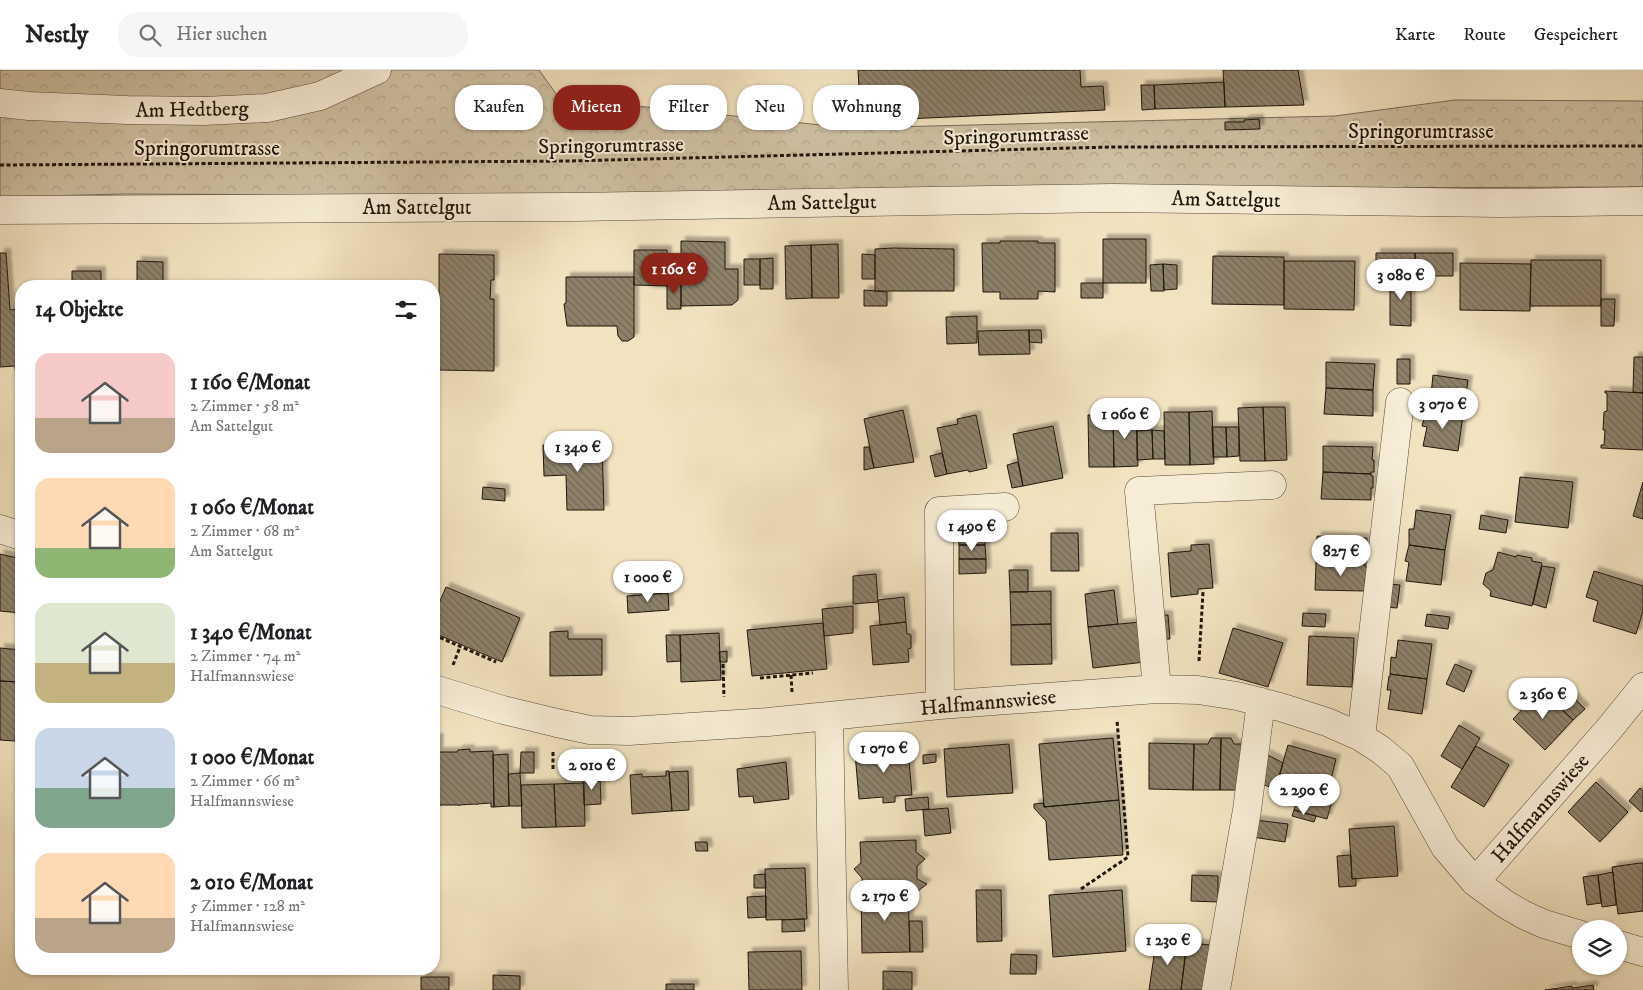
<!DOCTYPE html>
<html lang="de">
<head>
<meta charset="utf-8">
<style>
  body { margin:0; font-family:"IM FELL DW Pica",serif; background:#f6f6f6; color:#202124; height:100vh; display:flex; flex-direction:column; font-size:19px; white-space:nowrap }
  * { box-sizing:border-box; margin:0 }
  p { font-size:16px; color:#757577 }
  .icon { flex:none; width:28px; height:28px; fill:none; stroke:currentColor; stroke-width:2; stroke-linecap:round; stroke-linejoin:round }
  .map { position:relative; flex:1; overflow:hidden }
  .drawer { position:absolute; left:15px; top:210px; width:425px; height:695px; display:flex; flex-direction:column; background:#fff; border-radius:20px; box-shadow:0 1px 4px #0004 }
  .drawer>* { flex:none }
  .top-card { position:absolute; left:455px; top:15px; width:475px; height:45px; display:flex; gap:10px }
  .fabs { position:absolute; left:1572px; top:850px; display:grid; gap:10px }
  .fabs a { display:grid; place-items:center; width:55px; height:55px; border-radius:50%; background:#fff; box-shadow:0 1px 4px #0004; font-size:25px }
  .price { position:absolute; translate:-50% -42px; padding:0 11px; border-radius:18px; background:#fff; color:#222; font-size:16px; line-height:32px; filter:drop-shadow(0 1px 2px #0008) }
  .price::after { content:''; position:absolute; left:50%; top:30px; width:15px; height:11px; margin-left:-8px; background:inherit; clip-path:polygon(0 0,100% 0,50% 100%) }
  .price.active { background:#8f2418; color:#fff }
  ul { padding:0; list-style:none }
  li { display:flex; align-items:center; gap:15px; height:125px; padding:0 20px }
  li span { display:grid; place-items:center; flex:none; width:140px; height:100px; border-radius:15px; color:#555 }
  li>.icon { margin-inline-start:auto }
  span .icon { width:60px; height:60px; fill:#fffc; stroke-width:1 }
  li b { font-size:21px }
  h2 { display:flex; justify-content:space-between; align-items:center; height:60px; padding:0 20px; font-size:21px }
  .chip { padding:0 18px; border-radius:20px; background:#fff; box-shadow:0 1px 4px #0004; font-size:18px; line-height:45px }
  .chip.active { background:#8f2418; color:#fff }
  header { display:flex; align-items:center; gap:30px; box-sizing:border-box; height:70px; padding:0 25px; background:#fff; border-bottom:1px solid #e0e0e0 }
  header strong { font-size:24px }
  nav { display:flex; gap:28px; margin-inline-start:auto; font-size:18px }
  .search { width:350px; height:45px; background:#f6f6f6; display:flex; align-items:center; gap:12px; box-sizing:border-box; padding:0 18px; border-radius:20px; color:#757577; font-size:19px }
  .map>svg:first-child { display:block }
  .forest { fill:url(#forest-crowns); stroke:#776b58 }
  .building { fill:url(#building-back-hatch); stroke:#20160d; filter:url(#shadow) }
  .lines { fill:none; stroke-linecap:round; stroke-linejoin:round }
  .minor-casing { stroke:#54493a; stroke-width:29 }
  .path { stroke:#20160d; stroke-width:3; stroke-dasharray:4 2.5; stroke-linecap:butt }
  .minor { stroke:#f7edd6; stroke-width:28 }
  .labels { text-anchor:middle; stroke-width:4; stroke-linejoin:round; paint-order:stroke }
  .street-label { font-size:21px; fill:#20160d; stroke:#f7edd6 }
</style>
</head>
<body>
<header>
<strong>Nestly</strong>
<div class="search"><svg class="icon" aria-label="search" viewBox="0 0 24 24"><circle cx="10" cy="10" r="6"/><path d="M15 15l6 6"/></svg>Hier suchen</div>
<nav><a>Karte</a><a>Route</a><a>Gespeichert</a></nav>
</header>
<div class="map">
<svg width="1643" height="920" viewBox="0 0 1643 920">
  <defs>
    <pattern id="forest-crowns" width="20" height="18" patternUnits="userSpaceOnUse" patternTransform="scale(1.25)"><rect width="20" height="18" fill="#cec0a2"/><path d="M2 6a3 3 0 1 1 6 0M12 15a3 3 0 1 1 6 0" fill="none" stroke="#b1a48a"/></pattern>
    <pattern id="building-back-hatch" width="6" height="6" patternUnits="userSpaceOnUse" patternTransform="scale(1.25)"><rect width="6" height="6" fill="#8d816a"/><path d="M-1 5l2 2M0 0l6 6M5-1l2 2" fill="none" stroke="#736956"/></pattern>
    <filter id="shadow"><feDropShadow dx="4.5" dy="-4.5" stdDeviation="1" flood-color="#0004"/></filter>
  </defs>
  <rect width="100%" height="100%" fill="#f2e3c0"/>
  <filter id="stains"><feTurbulence type="fractalNoise" baseFrequency=".004" numOctaves="4"/><feColorMatrix values="0 0 0 0 .2 0 0 0 0 .09 0 0 0 0 .02 0 0 0 .5 -.17"/></filter>
  <radialGradient id="worn" r=".72"><stop offset=".6" stop-color="#630" stop-opacity="0"/><stop offset="1" stop-color="#630" stop-opacity=".3"/></radialGradient>
  <path class="forest" d="M0,0H539L559,28L850,58L1335,46L1455,30L1643,31V117L976,119L569,126L123,124L0,127Z"/>
  <path class="building" d="M858,0H1080L1081,17L1103,16L1105,40L861,51Z
    M1223,0H1298L1304,35L1225,37Z
    M1224,12L1225,37L1155,39L1154,15Z
    M1141,15H1154L1155,39L1142,40Z
    M1259,49L1260,59L1225,60V52H1244V50Z
    M1103,169H1146V213H1103Z
    M681,171L725,172V199H738V230L732,235L681,236Z
    M1000,171H1038V173H1055V222L1038,221V229H1000V222H983L982,173H1000Z
    M838,174L839,228H812L811,175Z
    M811,175L812,228L786,229L785,176Z
    M893,178L954,179V221H875V179Z
    M634,180H667V216L634,215Z
    M0,183H6L10,240L21,239V354H20L15,296L0,297Z
    M1376,183H1415V206H1376Z
    M1415,183H1453V206H1415Z
    M439,184L494,185V210H491L490,229H494V301L439,300Z
    M862,184L875,185V209H862Z
    M1213,186L1284,187V235L1212,234Z
    M773,188V219H760V189Z
    M744,189H760V215H744Z
    M1531,190H1601V236H1530Z
    M137,191L163,192V216H137Z
    M1284,191H1355L1354,240L1284,239Z
    M1460,193L1531,194L1530,241L1460,240Z
    M1163,194L1177,195V219L1164,220Z
    M1163,194L1164,221H1151L1150,195Z
    M72,201H101V216H72Z
    M1390,206H1411V256L1390,255Z
    M566,207H634V267L628,271H622L618,266L617,256H567L564,234L566,233Z
    M667,212H681V239H667Z
    M1081,213H1103V228H1081Z
    M864,220L887,222V236H864Z
    M1601,229H1615L1614,256H1601Z
    M977,246V273L947,274L946,247Z
    M1029,260L1030,284L979,285L978,261Z
    M1029,260H1041L1042,273L1029,272Z
    M1634,287H1643V323L1633,322Z
    M1397,289H1410V314H1397Z
    M1326,292L1375,294L1373,320L1326,318Z
    M1433,305L1468,310L1463,345L1426,341V338L1425,337L1426,324L1431,325Z
    M1326,318L1373,320V346L1324,344Z
    M1605,321L1643,323V380L1601,378V375H1604L1605,360H1603L1604,342L1607,341V323H1605Z
    M1263,337H1285L1287,390L1265,391Z
    M1263,337L1265,391H1240L1238,338Z
    M903,340L914,392L874,398L864,349Z
    M1212,341L1214,394L1190,395L1189,342Z
    M1426,341L1463,345L1458,381L1423,376L1427,357L1422,356Z
    M1164,342H1189L1190,395H1165Z
    M1113,344L1114,397H1089L1088,345Z
    M1113,344H1136L1138,396L1114,397Z
    M976,345L987,398L969,402L968,400L947,404L937,358L958,354L957,349Z
    M1053,356L1063,408L1023,416L1013,364Z
    M1212,357H1226L1227,387H1213Z
    M1226,357H1239V386L1227,387Z
    M1152,360L1153,389L1137,390V361Z
    M1152,360L1164,361L1165,389H1153Z
    M602,374L604,440H567L566,405L544,406L543,375Z
    M1323,376L1373,377L1372,390H1374V402H1371V404L1323,402Z
    M864,377H869L874,398L864,400Z
    M942,383L947,404L935,407L930,386Z
    M1018,392L1023,416L1012,418L1007,395Z
    M1323,402L1371,404V406H1373V418H1371V430L1321,429Z
    M1520,407L1573,412L1568,458L1515,452Z
    M1643,412V449L1633,446Z
    M483,417L505,419V431L482,429Z
    M1416,440L1451,445L1445,480L1409,475V459H1414Z
    M1481,445L1508,450L1506,463L1479,459Z
    M958,461H985V475H959Z
    M1051,463H1078L1079,501H1051Z
    M1317,466L1367,468L1366,480H1368V492H1365V494L1316,493Z
    M1209,474L1213,518L1198,519V524L1171,527L1168,483L1191,481V475Z
    M959,475H985L986,489H959Z
    M1409,475L1445,480L1441,515L1406,511L1409,492L1405,491Z
    M1498,482L1516,487L1517,485L1532,488V491L1542,493L1532,536L1490,526L1491,521L1483,514L1486,503L1493,500Z
    M0,484L21,489V543L0,541Z
    M959,489H986V503L959,504Z
    M1316,493L1365,494V497H1368L1367,509H1365V521L1315,520Z
    M1542,496L1555,498L1546,538L1533,534Z
    M1009,500H1028V522H1010Z
    M1594,501L1643,516V541L1636,564L1593,551L1598,531L1586,527Z
    M876,504L878,532L853,534V506Z
    M1388,514L1400,515L1397,538L1385,537Z
    M446,517L520,548L502,592L434,563V545Z
    M1114,520L1118,554L1088,557L1085,524Z
    M1051,521V554L1011,555L1010,522Z
    M668,523L669,540L628,543L627,526Z
    M904,527L906,552L880,555L878,530Z
    M853,536V563L824,566L822,539Z
    M1303,543L1326,544L1325,557L1302,556Z
    M1427,544L1450,547L1448,559L1425,556Z
    M1156,545H1168L1170,569H1158Z
    M906,552L907,564H910L911,566V578L908,579L909,592L873,595L870,556Z
    M1141,552L1145,592L1093,598L1088,557Z
    M823,553L827,599L752,606L747,560Z
    M1051,554L1052,594L1011,595V555Z
    M1233,558L1283,573L1268,617L1219,603Z
    M568,561V569H602V605L550,606V562Z
    M719,563L721,610L681,612L680,565Z
    M666,565H680L681,591L667,592Z
    M1309,566L1354,568L1352,617L1307,615Z
    M1398,570L1432,574L1427,609L1390,604L1391,587L1396,588Z
    M0,578L21,580L19,612L0,611Z
    M727,581V592H720L719,582Z
    M1455,594L1472,601L1464,622L1446,614Z
    M1390,604L1427,609L1422,644L1388,639L1391,620H1387L1389,606L1390,607Z
    M0,611L20,612L15,671L0,670Z
    M1541,620L1573,650L1545,680L1513,649Z
    M1568,622L1585,639L1573,650L1556,634Z
    M1459,655L1480,668L1462,699L1441,686Z
    M434,668H439L438,693H434Z
    M1113,668L1119,730L1044,737L1039,674Z
    M1211,668H1221L1220,720H1193L1194,674H1208Z
    M1221,668H1231L1234,674H1247L1246,720H1220Z
    M1149,673L1194,674L1193,720L1149,719Z
    M1009,674L1013,723L947,727L944,679Z
    M1288,675L1336,689L1327,726L1277,713Z
    M1476,676L1509,695L1484,737L1451,717Z
    M891,677L892,680L908,679L912,725L895,726V732L883,733V727L859,729L855,683L872,681V678Z
    M470,679V682L493,681L494,737H491V733L477,734V735L476,734L459,735V736L458,735H441L438,737L439,682H457L458,680Z
    M521,682H534V703H520Z
    M508,684L509,736L494,737L493,685Z
    M936,684V692L923,694V685Z
    M1266,684L1283,693L1276,719L1261,714Z
    M786,692L789,729L754,733L753,726L739,727L737,699Z
    M434,693H438V727H434Z
    M666,701H669L672,741L632,744L630,705L642,704V707L666,706Z
    M688,701L689,740L672,741L669,702Z
    M520,703L522,736H509L508,704Z
    M583,708H600L601,734L584,735Z
    M1596,712L1628,742L1600,772L1568,742Z
    M584,713L585,756L556,757L554,714Z
    M554,714L556,757L522,758L521,715Z
    M1640,718L1643,721V740L1641,742L1629,731Z
    M1300,719L1333,728L1327,749L1294,740Z
    M928,727L929,739L906,741L905,729Z
    M1119,730L1123,785L1049,790L1046,751L1034,738V734L1044,733V737Z
    M948,738L951,763L925,766L923,740Z
    M1294,740L1316,746L1314,752L1292,746Z
    M1255,750L1288,754L1285,772L1252,767Z
    M1394,756L1398,806L1352,809L1349,759Z
    M916,770V782L925,789L917,796V809L927,814L918,821L862,822V808L854,799L861,793L860,772Z
    M695,772H707L708,781H696Z
    M1351,785L1352,809L1356,808V816L1339,817L1337,786Z
    M1640,793H1643V841L1618,844L1612,797Z
    M805,798L807,849L766,850L765,799Z
    M1613,802L1616,835L1602,837L1598,805Z
    M765,804L766,818H754V805Z
    M1192,805L1218,806V832L1191,831Z
    M1598,805L1601,833L1587,835L1583,807Z
    M976,820H1001L1002,871L977,872Z
    M1122,820L1126,881L1053,887L1049,825Z
    M861,821H908L910,882L862,883Z
    M766,826V847L748,848L747,827Z
    M804,849L805,861L782,862V850Z
    M909,851H922L923,882H910Z
    M1166,869L1187,872L1181,920H1149L1155,879Z
    M1187,872L1209,875L1217,886L1213,920H1181Z
    M801,881L802,920H749L748,882Z
    M1011,884L1037,885L1036,904H1010Z
    M883,901L912,902V920H883Z
    M493,905L520,906V920H493Z
    M421,907H449V920H421Z
    M666,914H694V920H666Z
    M1593,915L1594,920H1545L1572,916V918Z"/>
  <g class="lines">
    <g class="minor-casing">
      <path id="minor" d="M0,33L29,36L127,40L204,41L267,38L320,26L377,0
        M0,140L575,137L1112,128L1499,133L1643,131
        M0,459L21,466
        M434,619L503,640L557,653L590,660L629,661L768,652L940,635L1157,619L1198,620L1237,626L1280,637L1327,652L1361,667L1381,680L1400,696L1445,777L1475,812L1505,834L1524,845L1544,854L1581,865
        M1157,619L1139,421L1272,415
        M940,635L939,441L1005,437
        M829,647L834,920
        M1361,667L1400,332
        M1475,812L1609,659L1643,617
        M1619,875L1643,882
        M1216,920L1247,740L1261,632"/>
    </g>
    <path class="path" d="M0,95L570,91L1112,77L1643,76
      M434,565L496,592
      M1199,591L1203,522
      M723,594L724,627
      M453,595L460,577
      M791,605L792,622
      M760,608L813,603
      M553,682V701
      M1081,819L1128,787L1117,650"/>
    <use href="#minor" class="minor"/>
  </g>
  <g class="labels">
    <g class="street-label">
      <text transform="translate(192 39) rotate(-1)" y="7">Am Hedtberg</text>
      <text x="1421" y="68">Springorumtrasse</text>
      <text transform="translate(1016 65) rotate(-2)" y="7">Springorumtrasse</text>
      <text transform="translate(611 75) rotate(-1)" y="7">Springorumtrasse</text>
      <text x="207" y="85">Springorumtrasse</text>
      <text transform="translate(1226 129) rotate(1)" y="7">Am Sattelgut</text>
      <text transform="translate(822 132) rotate(-1)" y="7">Am Sattelgut</text>
      <text x="417" y="144">Am Sattelgut</text>
      <text transform="translate(988 632) rotate(-5)" y="7">Halfmannswiese</text>
      <text transform="translate(1540 738) rotate(-49)" y="7">Halfmannswiese</text>
    </g>
  </g>
  <rect width="100%" height="100%" filter="url(#stains)"/>
  <rect width="100%" height="100%" fill="url(#worn)"/>
</svg>
<div class="fabs">
<a><svg class="icon" aria-label="layers" viewBox="0 0 24 24"><path d="M12 4l9 5-9 5-9-5zM3 14l9 5 9-5"/></svg></a>
</div>
<b class="price active" style="left:674px;top:225px">1 160 €</b>
<b class="price" style="left:1401px;top:231px">3 080 €</b>
<b class="price" style="left:1443px;top:360px">3 070 €</b>
<b class="price" style="left:1125px;top:370px">1 060 €</b>
<b class="price" style="left:578px;top:403px">1 340 €</b>
<b class="price" style="left:972px;top:482px">1 490 €</b>
<b class="price" style="left:1341px;top:507px">827 €</b>
<b class="price" style="left:648px;top:533px">1 000 €</b>
<b class="price" style="left:1543px;top:650px">2 360 €</b>
<b class="price" style="left:884px;top:704px">1 070 €</b>
<b class="price" style="left:592px;top:721px">2 010 €</b>
<b class="price" style="left:1304px;top:746px">2 290 €</b>
<b class="price" style="left:885px;top:852px">2 170 €</b>
<b class="price" style="left:1168px;top:896px">1 230 €</b>
<div class="top-card">
<a class="chip">Kaufen</a>
<a class="chip active">Mieten</a>
<a class="chip">Filter</a>
<a class="chip">Neu</a>
<a class="chip">Wohnung</a>
</div>
<section class="drawer">
<h2>14 Objekte<svg class="icon" aria-label="filters" viewBox="0 0 24 24"><path d="M4 7h16M4 17h16"/><circle cx="9" cy="7" r="2"/><circle cx="15" cy="17" r="2"/></svg></h2>
<ul>
<li><span style="background:linear-gradient(#f6c9c9 65%,#b9a48a 0)"><svg class="icon" aria-label="home" viewBox="0 0 24 24"><path d="M3 11l9-7 9 7M6 9v11h12V9"/></svg></span><div><b>1 160 €/Monat</b><p>2 Zimmer · 58 m²</p><p>Am Sattelgut</p></div></li>
<li><span style="background:linear-gradient(#ffd9b3 70%,#8fb573 0)"><svg class="icon" aria-label="home" viewBox="0 0 24 24"><path d="M3 11l9-7 9 7M6 9v11h12V9"/></svg></span><div><b>1 060 €/Monat</b><p>2 Zimmer · 68 m²</p><p>Am Sattelgut</p></div></li>
<li><span style="background:linear-gradient(#dfe7d0 60%,#c2b280 0)"><svg class="icon" aria-label="home" viewBox="0 0 24 24"><path d="M3 11l9-7 9 7M6 9v11h12V9"/></svg></span><div><b>1 340 €/Monat</b><p>2 Zimmer · 74 m²</p><p>Halfmannswiese</p></div></li>
<li><span style="background:linear-gradient(#c9d6e8 60%,#7fa58c 0)"><svg class="icon" aria-label="home" viewBox="0 0 24 24"><path d="M3 11l9-7 9 7M6 9v11h12V9"/></svg></span><div><b>1 000 €/Monat</b><p>2 Zimmer · 66 m²</p><p>Halfmannswiese</p></div></li>
<li><span style="background:linear-gradient(#ffd9b3 65%,#b9a48a 0)"><svg class="icon" aria-label="home" viewBox="0 0 24 24"><path d="M3 11l9-7 9 7M6 9v11h12V9"/></svg></span><div><b>2 010 €/Monat</b><p>5 Zimmer · 128 m²</p><p>Halfmannswiese</p></div></li>
</ul>
</section>
</div>
</body>
</html>
